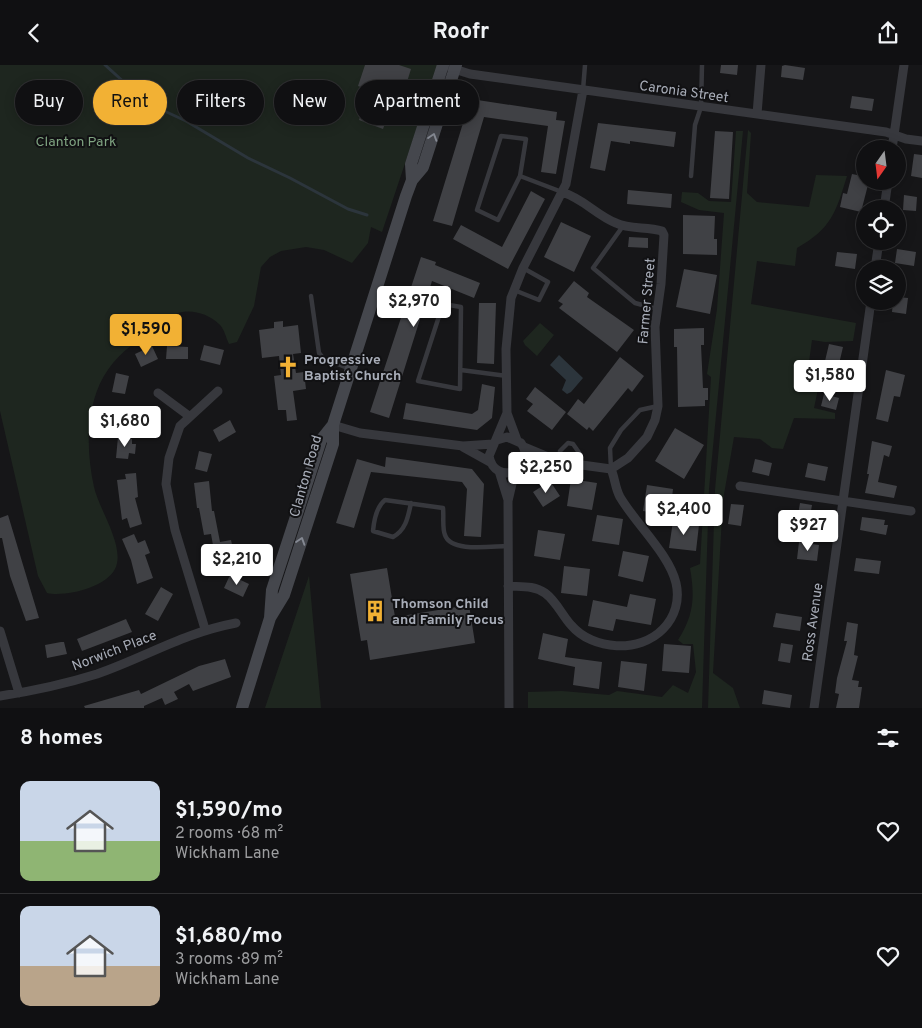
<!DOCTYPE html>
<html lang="en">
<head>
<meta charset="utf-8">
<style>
  body { margin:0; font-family:Overpass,sans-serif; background:#1e1e20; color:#f1f3f6; height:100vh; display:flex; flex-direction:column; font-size:19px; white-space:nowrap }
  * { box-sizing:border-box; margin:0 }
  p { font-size:16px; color:#9c9d9f }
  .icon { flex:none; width:28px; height:28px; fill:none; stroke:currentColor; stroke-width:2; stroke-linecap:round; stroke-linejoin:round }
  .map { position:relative; height:643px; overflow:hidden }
  .details { display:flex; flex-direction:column; background:#101012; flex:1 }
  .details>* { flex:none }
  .top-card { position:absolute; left:15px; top:15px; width:500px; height:45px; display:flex; gap:10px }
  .needle { width:32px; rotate:194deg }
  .fabs { position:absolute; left:856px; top:75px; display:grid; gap:10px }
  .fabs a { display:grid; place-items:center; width:50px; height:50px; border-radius:50%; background:#101012; box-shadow:0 2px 12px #0003,0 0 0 1px #303032; font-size:25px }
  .price { position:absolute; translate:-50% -42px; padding:0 11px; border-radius:5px; background:#fff; color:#222; font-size:16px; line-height:32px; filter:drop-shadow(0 1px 2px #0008) }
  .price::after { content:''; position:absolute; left:50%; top:30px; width:15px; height:11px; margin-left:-8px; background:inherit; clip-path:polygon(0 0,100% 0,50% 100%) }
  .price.current { background:#f2b134; color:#111 }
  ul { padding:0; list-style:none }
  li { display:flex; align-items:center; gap:15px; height:125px; padding:0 20px }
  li+li { border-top:1px solid #303032 }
  li span { display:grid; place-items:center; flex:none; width:140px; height:100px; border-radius:10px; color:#555 }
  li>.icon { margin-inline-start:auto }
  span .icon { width:60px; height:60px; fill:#fffc; stroke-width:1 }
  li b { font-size:21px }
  h2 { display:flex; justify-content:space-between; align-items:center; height:60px; padding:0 20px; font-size:21px }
  .pill { padding:0 18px; border-radius:22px; background:#101012; box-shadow:0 2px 12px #0003,0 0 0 1px #303032; font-size:18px; line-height:45px }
  .pill.current { background:#f2b134; color:#111 }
  header { display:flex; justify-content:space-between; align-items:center; height:65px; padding:0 20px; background:#101012; font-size:22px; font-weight:700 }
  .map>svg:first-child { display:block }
  .green { fill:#1e261f }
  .water { fill:#2c353c }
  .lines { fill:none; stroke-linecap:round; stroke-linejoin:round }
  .stream { stroke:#2c353c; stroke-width:3 }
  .building { fill:#404145 }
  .service { stroke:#37383d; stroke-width:4.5 }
  .minor { stroke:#37383d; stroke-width:9 }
  .secondary { stroke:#45474d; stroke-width:12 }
  .oneway { stroke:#858993 }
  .labels { text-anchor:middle; stroke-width:4; stroke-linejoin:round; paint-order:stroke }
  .street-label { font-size:14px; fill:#a8adb8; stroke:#111113 }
  .park-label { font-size:14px; fill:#7fa381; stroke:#111113 }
  .poi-label { font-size:14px; font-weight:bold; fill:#a8adb8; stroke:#111113; text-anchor:start }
</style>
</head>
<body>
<header><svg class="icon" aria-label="back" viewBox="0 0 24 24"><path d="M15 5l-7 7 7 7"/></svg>Roofr<svg class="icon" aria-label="share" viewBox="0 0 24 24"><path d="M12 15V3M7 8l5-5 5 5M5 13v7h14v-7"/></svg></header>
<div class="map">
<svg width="922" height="643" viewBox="0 0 922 643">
  <rect width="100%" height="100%" fill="#161618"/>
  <path class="green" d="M0,0H438L382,167L371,162L368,178L352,198L324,185L306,182L281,186L270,192L261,202L254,241L237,277L229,279C226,273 224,263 219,259C205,246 181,241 167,255C164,259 163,265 159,268C153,275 139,275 132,280C113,294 100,313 94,335C86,363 88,394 94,422C99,445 126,482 115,504C105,523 65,532 47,528L38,511L0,346Z
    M748,65L751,68L747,128L757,137L809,142L816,110L847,111C836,147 832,163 797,183L795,201L757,196L751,239L856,258L853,276L825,277L812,275L809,297L843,304L839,327L818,324L814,343L835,348V354L794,353L783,384L772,383L760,374L734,372L723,435L713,608L733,623L740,643H708L715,425Z
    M736,66H743L709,424L702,643H528V627L562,626L609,630L617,626L662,632L673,620L688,628L696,607L693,579H683L678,575C694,550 695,532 690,503L700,499L711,312L707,309L717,244L724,148L699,145L681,137L682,127L698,128L709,136L731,137Z
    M540,258L554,270L537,291L525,280L523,276Z
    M309,511L321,643H265Z"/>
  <path class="water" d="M559,290L583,313L571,327L567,329L562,325L566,315L550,300Z"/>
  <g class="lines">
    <path class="stream" d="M105,0L147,38L186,56L248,93L290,113L348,144L367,150"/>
  </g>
  <path class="building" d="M365,0H399L411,4L401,36L394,34L383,64L359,55L369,25L358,21Z
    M721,0H738L737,10L720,8Z
    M785,0L805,3L803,15L781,12L782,1Z
    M852,31L874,34L872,46L850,43Z
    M471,34L557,47L556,55L565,56L556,109L541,107L548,61L484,52L452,161L433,156L463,58L466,59Z
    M598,58L676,67L674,82L630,76V79L611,76L605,106L590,103Z
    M715,66L733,67L729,134L710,133Z
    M914,89L922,90V113L911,111Z
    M862,91H865V116H869L861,147L840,142L843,128L847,129L852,109L857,110Z
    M628,125L672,129L671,143L627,139Z
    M531,126L545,134L508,204L453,174L461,160L502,182Z
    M904,130L917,132L916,146L903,145Z
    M683,150L715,151L714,174H717V190L683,189Z
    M561,157L591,171L574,207L544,192Z
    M629,172L648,173V183L628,182Z
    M897,184L916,187L914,201L895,198Z
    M837,187L857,189L855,204L835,201Z
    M421,192L436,197L435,200L480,218L474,233L432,216L389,353L370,347Z
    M684,204L717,210L710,249L676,242Z
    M574,216L589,228L587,232L634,265L617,287L559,243L563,239L558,236Z
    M898,232L908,233L906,249L892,247L893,236H898Z
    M479,238H496L494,299L477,298Z
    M283,256V262L298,260L301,288L293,289L296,308L304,307L306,324L293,326L297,355L287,356L286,345H278L274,311L281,310L279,291L262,293L259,265L274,263V257Z
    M704,263V280H701L703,323H708V335H705V341L678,342L677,282H674V264Z
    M829,279L843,282L839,299L825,296Z
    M204,280L224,285L220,300L200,295Z
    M152,281L158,294L141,302L135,289Z
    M167,281L188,282V294H166Z
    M620,292L644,311L632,327L628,323L593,366L589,362L587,365L567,349L578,334L584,339Z
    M886,305L905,310L900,332L894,331L888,357L876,354Z
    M116,308L129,311L125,329L112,327Z
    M482,319L495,322L492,353L477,365L403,354L406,338L472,349L478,345Z
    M535,322L566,347L552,365L527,346L533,339L526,334Z
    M824,329L839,333L836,345L821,341Z
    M118,342H125L126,352H122L123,363H109L108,351H104V343Z
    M230,355L236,367L219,377L213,365Z
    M675,363L704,380L684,414L655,396Z
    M118,372L132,374V379H136L135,389L129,388L128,394L116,393Z
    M872,376L892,381L889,392L884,390L878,417L897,421L894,433L865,428L869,409H867Z
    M199,386L212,389L207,407L195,404Z
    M386,392L472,404L484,419L481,472L464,471L467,424L462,417L371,407L354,463L336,458L357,394L385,402Z
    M755,394L772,398L769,411L752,407Z
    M808,398L828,402L825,416L805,412Z
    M136,408L138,432L135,433L142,459L130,463L127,453L122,455L117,415L126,414L125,409Z
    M571,414L597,418L592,445L567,441Z
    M209,416L212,446H214L220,477L231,475L235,493L216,497L211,469L204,470L199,443H197L194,418Z
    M550,416L560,431L543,442L533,427Z
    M647,420L673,424L670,450L643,446Z
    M800,438L812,440L810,452L798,450Z
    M731,439L744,440L741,461L728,459Z
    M8,450L39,553L26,556L10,511L2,473H0V453Z
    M597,450L623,454L619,480L592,476Z
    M862,452L885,455L884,460H888L886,470L860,465Z
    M673,456L699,460L696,486L669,483Z
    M538,465L565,469L560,495L534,491Z
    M134,469L138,478L145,475L150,488L145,490L153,513L137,519L131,495L122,474Z
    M799,477L819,480L817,496L797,494Z
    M623,486L649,491L643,517L618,511Z
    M856,493L881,496L879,509L854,506Z
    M564,501L590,504L587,531L561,528Z
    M387,503L395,552L469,540L475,578L370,595L367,575L361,576L350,509Z
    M230,510L249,519L243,532L224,523Z
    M161,522L173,529L158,556L145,549Z
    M630,529L656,534L651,560L616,554L613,566L588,561L593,535L627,542Z
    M776,548L802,552L800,566L773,562Z
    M126,554L132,567L82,586L77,574Z
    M847,557L858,559L854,590L858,591L852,615L859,616L858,622H862L859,643H836L839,629L835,628L837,613L847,576H844Z
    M543,568L568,574L565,592L602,597L599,624L573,620L575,602L538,594Z
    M61,577H64L67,589L47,593L45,580Z
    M781,578L793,580L790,598L778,596Z
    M664,579L691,581L689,608L662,606Z
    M225,594L231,612L193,626L189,619L174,627L178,634L165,640L162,633L144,641V643H85L84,641L139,625L141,629L199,601Z
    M621,596L647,599L644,626L618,622Z
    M764,625L792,630L790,643L762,639Z"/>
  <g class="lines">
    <path class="service" d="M583,25L585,0
      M501,71L526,74L520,111L498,155L477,145Z
      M520,111L562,127
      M691,111L695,60L701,42L702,0
      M623,161L593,203L635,238L657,244
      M514,225L539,235L548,217L523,203
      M311,231L319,288L323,293L350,304
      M443,239L461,242L460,324L418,316Z
      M461,305L507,311
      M560,397V386L568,378L573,379L580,389L578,400
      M611,404L610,383L621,365L640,345L658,341
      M411,438C408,452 406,465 393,472L373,466C374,455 376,442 385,435L443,443C444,451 442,463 445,470C451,488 492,481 508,481"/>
    <path class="minor" d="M451,3L470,9L886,67L906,74L922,76
      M757,49L761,0
      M892,84L904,0
      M884,144L888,116
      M875,204L879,176
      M158,328L189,351
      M507,348L517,375
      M333,360L360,368L463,381L493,379
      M497,375L507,372L521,378C539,404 495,423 489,391L507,348L506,284L511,233L523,203L566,119L583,25
      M463,382L490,397
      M524,382L560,397L611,404L628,393L647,372L655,355L658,341L655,262L661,219L664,170L662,166C647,161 630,165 616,158C596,150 584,134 562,127
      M520,404L556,396
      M499,406L508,435
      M740,421L911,446
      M508,521C520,522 534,520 545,528C556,536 562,550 571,560C593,586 640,588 663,564C675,552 680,535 676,518C669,489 636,459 620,432C615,423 615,413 611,404
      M205,564L175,465L166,419L169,393L180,361L218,326
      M0,566L19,628
      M0,631C33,626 65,619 97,609C146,592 183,568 236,558
      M509,643L508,436L515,406
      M814,643L871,236"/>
    <path class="secondary" d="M412,115L411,99L443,0
      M270,553L284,530L333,379V360L406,131L412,115L423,102L456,0
      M242,643L270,553L272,525L321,375L333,360"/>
  </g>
  <defs><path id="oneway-chevron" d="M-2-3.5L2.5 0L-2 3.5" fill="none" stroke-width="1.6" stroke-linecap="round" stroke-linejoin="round" transform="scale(1.25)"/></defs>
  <g class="oneway">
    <use href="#oneway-chevron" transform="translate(433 72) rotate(-72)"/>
    <use href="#oneway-chevron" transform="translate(301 476) rotate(-72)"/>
  </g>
  <defs>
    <g id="church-bare" transform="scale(1.725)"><path d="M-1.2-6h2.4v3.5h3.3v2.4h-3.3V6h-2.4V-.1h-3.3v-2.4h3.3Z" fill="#f2b134" stroke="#111113" stroke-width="2.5" paint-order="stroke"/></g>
    <g id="building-bare" transform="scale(1.725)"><path d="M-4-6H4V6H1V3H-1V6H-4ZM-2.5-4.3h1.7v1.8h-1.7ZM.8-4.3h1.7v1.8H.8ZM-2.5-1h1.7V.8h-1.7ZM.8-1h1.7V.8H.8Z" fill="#f2b134" stroke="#111113" stroke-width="2.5" paint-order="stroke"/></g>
  </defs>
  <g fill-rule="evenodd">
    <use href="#church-bare" x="288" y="302"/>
    <use href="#building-bare" x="375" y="546"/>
  </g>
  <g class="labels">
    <g class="street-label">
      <text transform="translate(684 26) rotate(8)" y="5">Caronia Street</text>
      <text transform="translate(646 236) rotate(-85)" y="5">Farmer Street</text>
      <text transform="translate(305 411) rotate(-74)" y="5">Clanton Road</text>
      <text transform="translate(812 557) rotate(-82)" y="5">Ross Avenue</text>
      <text transform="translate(114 585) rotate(-21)" y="5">Norwich Place</text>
    </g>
    <g class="park-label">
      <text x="76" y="81">Clanton Park</text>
    </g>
    <g class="poi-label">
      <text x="304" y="299">Progressive<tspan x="304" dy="16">Baptist Church</tspan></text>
      <text x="392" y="543">Thomson Child<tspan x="392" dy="16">and Family Focus</tspan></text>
    </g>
  </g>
</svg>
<div class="fabs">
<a><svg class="needle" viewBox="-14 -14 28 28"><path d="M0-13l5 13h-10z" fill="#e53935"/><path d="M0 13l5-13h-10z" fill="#9c9d9f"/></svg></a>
<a><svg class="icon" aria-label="locate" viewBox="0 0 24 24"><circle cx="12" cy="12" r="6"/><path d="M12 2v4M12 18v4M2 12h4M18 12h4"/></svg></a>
<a><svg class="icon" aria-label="layers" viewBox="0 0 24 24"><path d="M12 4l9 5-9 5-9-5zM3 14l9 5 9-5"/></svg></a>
</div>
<b class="price" style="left:414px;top:263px">$2,970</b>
<b class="price current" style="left:146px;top:291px">$1,590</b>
<b class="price" style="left:830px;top:337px">$1,580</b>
<b class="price" style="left:125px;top:383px">$1,680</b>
<b class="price" style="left:546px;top:429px">$2,250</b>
<b class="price" style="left:684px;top:471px">$2,400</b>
<b class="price" style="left:808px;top:487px">$927</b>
<b class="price" style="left:237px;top:521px">$2,210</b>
<div class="top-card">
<a class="pill">Buy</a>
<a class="pill current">Rent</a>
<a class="pill">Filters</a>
<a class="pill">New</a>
<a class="pill">Apartment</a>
</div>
</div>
<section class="details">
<h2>8 homes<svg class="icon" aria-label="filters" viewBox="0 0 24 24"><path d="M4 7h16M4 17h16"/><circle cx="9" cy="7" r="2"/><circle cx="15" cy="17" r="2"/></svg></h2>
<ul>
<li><span style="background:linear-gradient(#c9d6e8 60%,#8fb573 0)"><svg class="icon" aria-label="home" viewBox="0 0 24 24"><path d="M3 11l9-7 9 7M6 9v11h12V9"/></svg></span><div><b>$1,590/mo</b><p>2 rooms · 68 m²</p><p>Wickham Lane</p></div><svg class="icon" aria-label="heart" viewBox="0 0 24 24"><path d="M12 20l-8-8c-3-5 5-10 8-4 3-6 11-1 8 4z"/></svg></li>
<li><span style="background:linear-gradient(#c9d6e8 60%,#b9a48a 0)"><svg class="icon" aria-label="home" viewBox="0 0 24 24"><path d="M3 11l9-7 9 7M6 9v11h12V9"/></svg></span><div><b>$1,680/mo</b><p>3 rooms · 89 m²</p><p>Wickham Lane</p></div><svg class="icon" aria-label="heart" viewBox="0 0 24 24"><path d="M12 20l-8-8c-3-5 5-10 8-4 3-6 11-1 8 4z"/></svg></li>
</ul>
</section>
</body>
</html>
